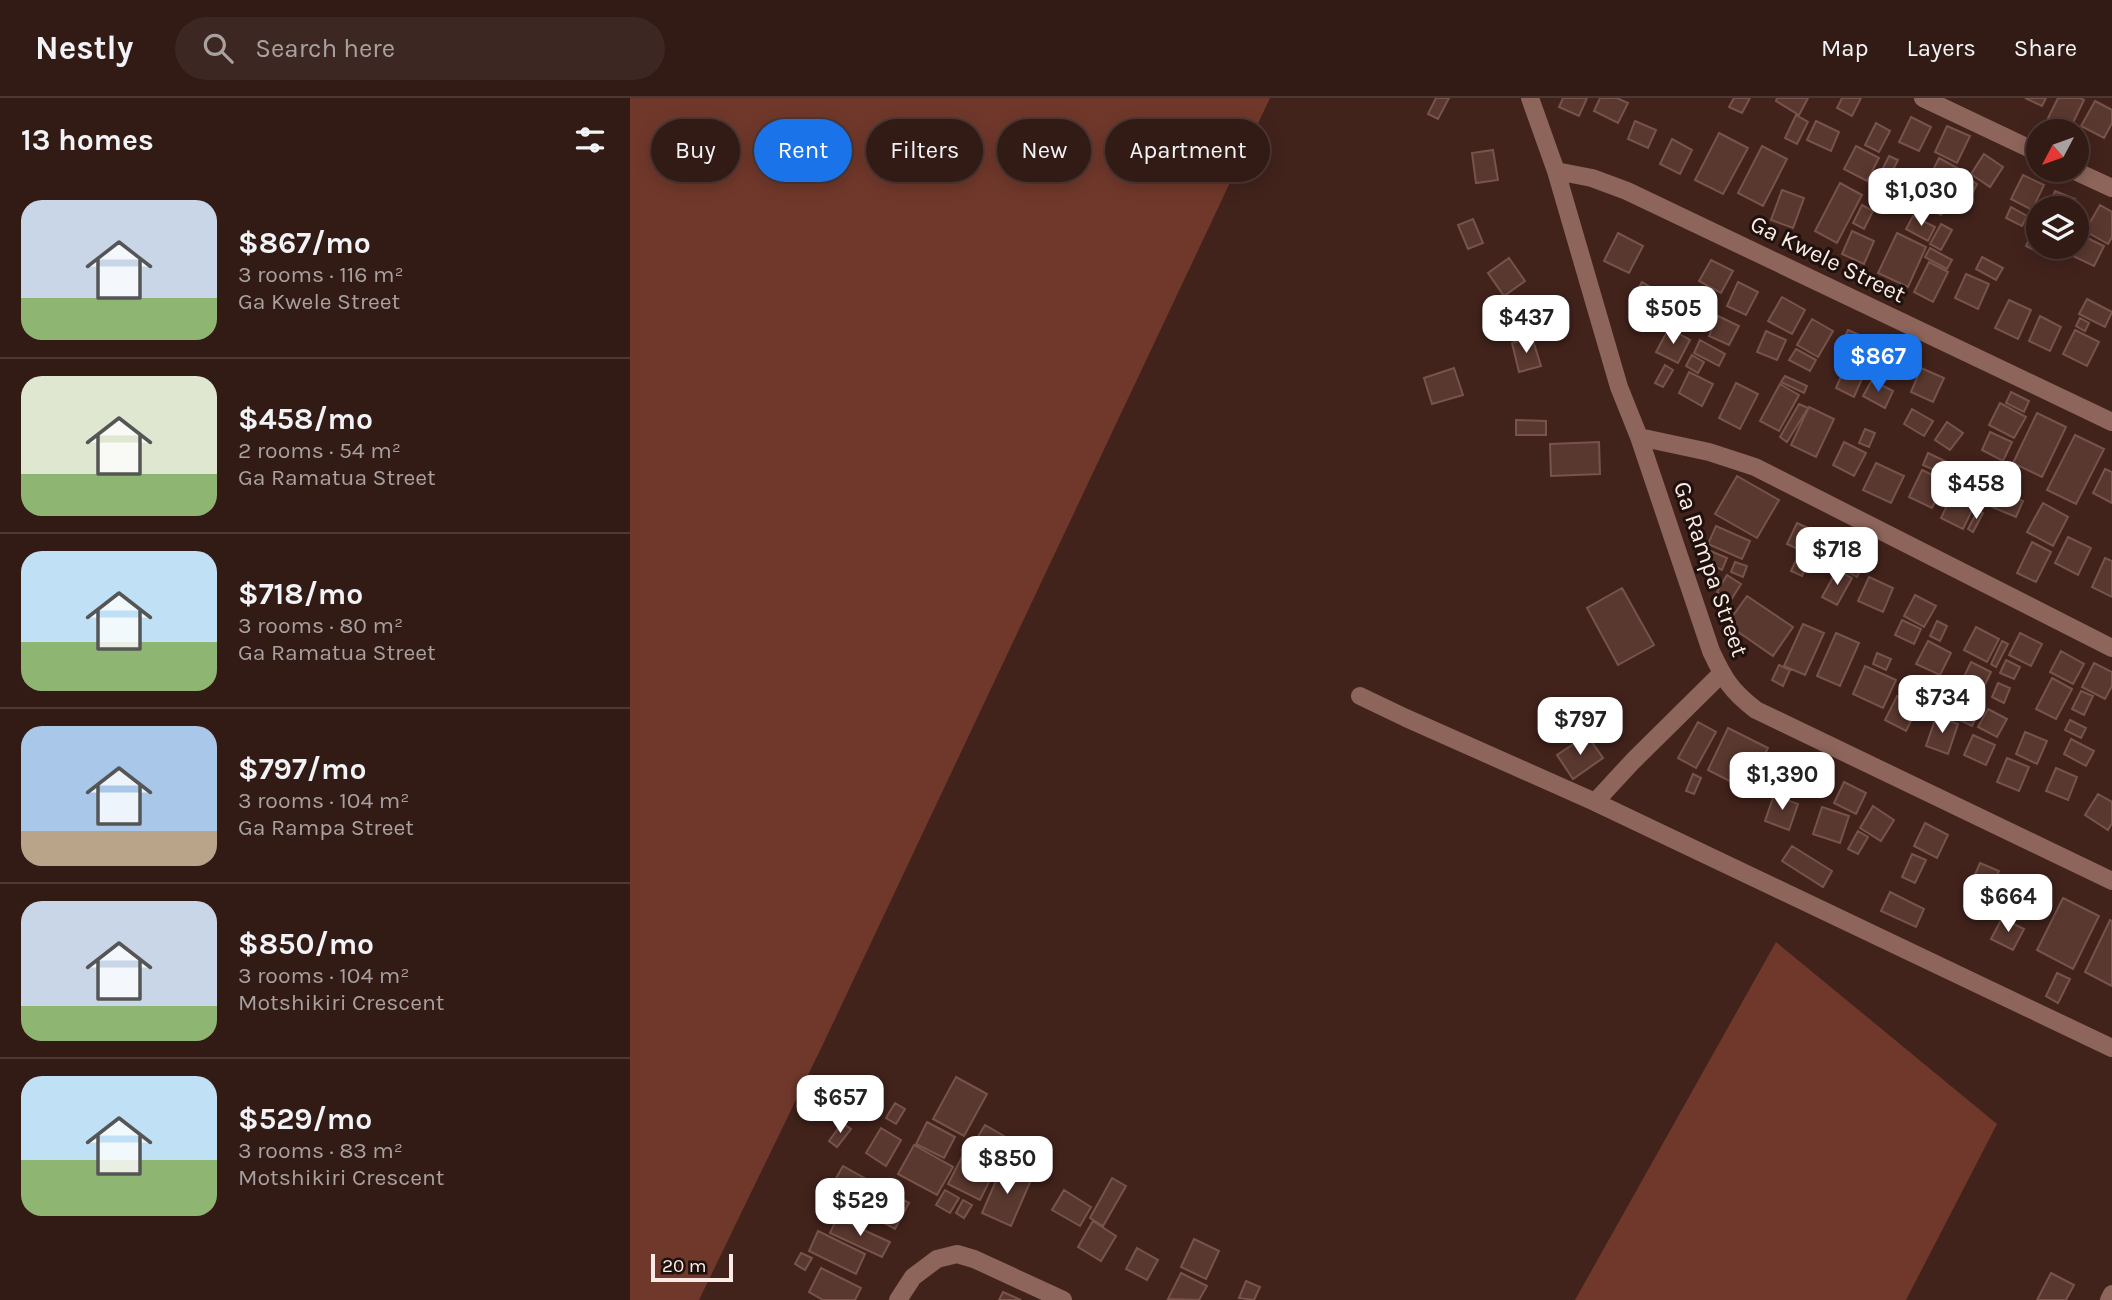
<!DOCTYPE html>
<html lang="en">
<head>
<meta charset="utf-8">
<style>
  body { margin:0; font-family:Karla,sans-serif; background:#3d2722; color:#f1f3f6; height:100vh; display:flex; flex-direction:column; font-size:26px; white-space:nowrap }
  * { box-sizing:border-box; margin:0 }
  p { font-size:23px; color:#a8a1a0 }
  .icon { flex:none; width:38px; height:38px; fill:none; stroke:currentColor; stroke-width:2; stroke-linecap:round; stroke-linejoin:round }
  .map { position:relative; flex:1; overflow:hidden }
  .side { display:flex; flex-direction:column; background:#321a15; width:630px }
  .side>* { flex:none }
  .top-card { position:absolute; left:21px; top:21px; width:665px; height:63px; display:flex; gap:14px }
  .needle { width:46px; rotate:229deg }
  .controls { position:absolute; left:1396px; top:21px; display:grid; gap:14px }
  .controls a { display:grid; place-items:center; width:63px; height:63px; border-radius:50%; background:#321a15; box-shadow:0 4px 18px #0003,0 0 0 2px #4d3834; font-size:35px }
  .scale { position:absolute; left:21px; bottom:18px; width:82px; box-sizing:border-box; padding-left:7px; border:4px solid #fcebe6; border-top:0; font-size:19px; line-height:24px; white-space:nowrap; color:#fcebe6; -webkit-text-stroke:5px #1f110d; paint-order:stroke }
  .price { position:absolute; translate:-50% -60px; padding:0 16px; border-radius:14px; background:#fff; color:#222; font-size:23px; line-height:46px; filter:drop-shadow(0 2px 4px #0008) }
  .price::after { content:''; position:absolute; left:50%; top:42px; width:21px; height:16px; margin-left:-10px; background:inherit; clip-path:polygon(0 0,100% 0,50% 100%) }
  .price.active { background:#1a73e8; color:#fff }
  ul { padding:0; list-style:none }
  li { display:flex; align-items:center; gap:21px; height:175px; padding:0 21px }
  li+li { border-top:2px solid #4d3834 }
  li span { display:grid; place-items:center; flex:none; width:196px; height:140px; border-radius:21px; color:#555 }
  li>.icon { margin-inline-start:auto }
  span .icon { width:84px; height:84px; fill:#fffc; stroke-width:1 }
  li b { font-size:30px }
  h2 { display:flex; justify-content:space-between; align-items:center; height:84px; padding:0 21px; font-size:30px }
  .chip { padding:0 24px; border-radius:32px; background:#321a15; box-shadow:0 4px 18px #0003,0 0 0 2px #4d3834; font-size:24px; line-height:63px }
  .chip.active { background:#1a73e8; color:#fff }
  header { display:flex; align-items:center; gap:42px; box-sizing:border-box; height:98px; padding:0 35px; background:#321a15; border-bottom:2px solid #4d3834 }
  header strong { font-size:33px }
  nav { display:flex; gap:38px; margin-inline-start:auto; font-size:24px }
  .search { width:490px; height:63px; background:#3d2722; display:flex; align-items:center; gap:18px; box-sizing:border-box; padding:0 24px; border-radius:38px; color:#a8a1a0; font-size:26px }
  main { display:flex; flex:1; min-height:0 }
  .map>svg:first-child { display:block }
  .green { fill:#70382b }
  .building { fill:#59382f; stroke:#77534b; stroke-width:2 }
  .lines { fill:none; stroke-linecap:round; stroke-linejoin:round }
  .minor { stroke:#8e655b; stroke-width:18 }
  .labels { text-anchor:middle; stroke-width:6; stroke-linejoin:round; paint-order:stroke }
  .street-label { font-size:24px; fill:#fcebe6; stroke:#1f110d }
</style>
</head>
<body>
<header>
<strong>Nestly</strong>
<div class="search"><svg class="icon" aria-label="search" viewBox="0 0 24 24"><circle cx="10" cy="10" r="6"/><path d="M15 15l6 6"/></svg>Search here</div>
<nav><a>Map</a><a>Layers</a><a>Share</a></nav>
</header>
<main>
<section class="side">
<h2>13 homes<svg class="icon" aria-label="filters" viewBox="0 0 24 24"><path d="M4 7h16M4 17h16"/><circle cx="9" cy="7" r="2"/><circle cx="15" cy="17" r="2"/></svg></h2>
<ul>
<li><span style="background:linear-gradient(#c9d6e8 70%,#8fb573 0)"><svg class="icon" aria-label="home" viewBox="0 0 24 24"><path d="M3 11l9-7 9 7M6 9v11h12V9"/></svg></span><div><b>$867/mo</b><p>3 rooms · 116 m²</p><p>Ga Kwele Street</p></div></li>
<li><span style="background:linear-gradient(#dfe7d0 70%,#8fb573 0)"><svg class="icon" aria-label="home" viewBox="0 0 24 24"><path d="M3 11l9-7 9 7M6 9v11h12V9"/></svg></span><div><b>$458/mo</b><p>2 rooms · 54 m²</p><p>Ga Ramatua Street</p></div></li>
<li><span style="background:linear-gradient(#bfe0f5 65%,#8fb573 0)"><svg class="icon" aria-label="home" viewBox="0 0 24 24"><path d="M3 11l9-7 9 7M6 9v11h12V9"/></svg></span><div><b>$718/mo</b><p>3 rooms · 80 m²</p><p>Ga Ramatua Street</p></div></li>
<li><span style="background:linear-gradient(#a9c7e8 75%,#b9a48a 0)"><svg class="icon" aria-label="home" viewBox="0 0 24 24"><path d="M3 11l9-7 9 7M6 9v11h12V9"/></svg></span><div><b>$797/mo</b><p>3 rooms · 104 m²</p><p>Ga Rampa Street</p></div></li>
<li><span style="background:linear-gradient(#c9d6e8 75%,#8fb573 0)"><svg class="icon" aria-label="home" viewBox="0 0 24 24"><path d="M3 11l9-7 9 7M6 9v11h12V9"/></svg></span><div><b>$850/mo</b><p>3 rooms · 104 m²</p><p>Motshikiri Crescent</p></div></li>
<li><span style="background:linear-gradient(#bfe0f5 60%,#8fb573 0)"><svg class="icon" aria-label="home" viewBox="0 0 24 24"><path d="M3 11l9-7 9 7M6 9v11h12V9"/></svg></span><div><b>$529/mo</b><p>3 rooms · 83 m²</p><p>Motshikiri Crescent</p></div></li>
</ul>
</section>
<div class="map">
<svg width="1482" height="1202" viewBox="0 0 1482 1202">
  <rect width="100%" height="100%" fill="#42231c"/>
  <path class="green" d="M0,0H640L195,942L69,1202H0Z
    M1146,844L1367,1026L1276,1202H945Z"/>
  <path class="building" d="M806,0H819L808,21L798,16Z
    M933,0H957L949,18L929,9Z
    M970,0H987L998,5L988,25L964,13Z
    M1104,0H1120L1112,15L1099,9Z
    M1147,0H1178L1169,17L1146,3Z
    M1212,0H1231L1222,18L1207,10Z
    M1395,0H1416L1412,8Z
    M1428,0H1450L1454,2L1440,31L1418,20Z
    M1465,3L1482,12V25L1474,40L1451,28Z
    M1166,17L1178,24L1167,46L1155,40Z
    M1281,19L1301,29L1289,53L1269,44Z
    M1005,23L1026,32L1018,50L998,41Z
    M1186,23L1209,34L1201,53L1177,42Z
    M1246,25L1260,33L1249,54L1235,47Z
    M1317,28L1340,38L1327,65L1305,54Z
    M1089,35L1118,50L1093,96L1065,82Z
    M1042,41L1062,52L1050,76L1030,66Z
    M1132,48L1157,61L1133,108L1108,95Z
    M1226,48L1249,60L1237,83L1214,71Z
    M863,52L868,82L846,85L842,55Z
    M1354,56L1373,69L1360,89L1341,76Z
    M1259,58L1268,62L1261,76L1252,72Z
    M1309,60L1331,72L1318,97L1296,86Z
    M1393,77L1414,87L1402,112L1381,101Z
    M1336,79L1347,86L1341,98L1329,91Z
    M1210,85L1232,97L1207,145L1185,133Z
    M1152,92L1174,100L1163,130L1141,122Z
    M1293,92L1318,105L1311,117L1287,104Z
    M1425,93L1445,101L1440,110H1418Z
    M1232,107L1243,113L1234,131L1223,125Z
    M1470,107L1482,114V139L1478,146L1455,133Z
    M1381,109L1397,118L1392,128L1376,120Z
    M1283,118L1305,129L1298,143L1276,131Z
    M1408,120L1409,146L1406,153L1396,148Z
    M843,121L853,145L838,151L828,127Z
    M1311,126L1322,132L1311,152L1300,146Z
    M1222,133L1244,143L1234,166L1212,156Z
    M988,135L1013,148L999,175L974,163Z
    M1267,135L1296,149L1278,189L1248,175Z
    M1453,138L1474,148L1464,168L1443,158Z
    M1300,150L1322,162L1317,171L1295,159Z
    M1352,159L1373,170L1366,182L1346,171Z
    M879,160L895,183L874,198L858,175Z
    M1081,162L1103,173L1091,195L1069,183Z
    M1299,164L1318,174L1303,204L1284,194Z
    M1336,176L1359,186L1348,211L1325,200Z
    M1012,184L1024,191L1017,203L1005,197Z
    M1108,184L1128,194L1116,217L1097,208Z
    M1076,195L1086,200L1081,210L1071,204Z
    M1152,199L1175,212L1162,236L1138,223Z
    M1457,201L1482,214L1475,229L1449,216Z
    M1379,202L1401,212L1388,241L1365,230Z
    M909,213L910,221L900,223L898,216Z
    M1088,218L1109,228L1099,247L1079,238Z
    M1410,218L1431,229L1420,253L1399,243Z
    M1450,220L1459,225L1455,233L1446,228Z
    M1182,221L1203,233L1188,259L1167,247Z
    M1039,230L1060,242L1048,265L1026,254Z
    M1218,232L1248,245L1236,269L1207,256Z
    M1445,232L1469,244L1457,268L1433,256Z
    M1136,233L1156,242L1147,262L1127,254Z
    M902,239L911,268L889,274L882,245Z
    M1070,242L1095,256L1089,268L1064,255Z
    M1257,245L1279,257L1266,281L1244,269Z
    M1166,251L1186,262L1180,273L1159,262Z
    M1062,257L1074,264L1068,275L1056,268Z
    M1035,267L1043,272L1033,289L1025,285Z
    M1216,267L1234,276L1224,299L1206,290Z
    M824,270L833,297L802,306L794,280Z
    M1291,270L1314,280L1303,304L1281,294Z
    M1059,274L1083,286L1072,308L1049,295Z
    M1155,278L1177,288L1174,295L1151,284Z
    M1242,282L1263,293L1255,310L1233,298Z
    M1106,285L1128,296L1110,331L1089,320Z
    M1150,286L1169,297L1149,333L1130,323Z
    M1381,294L1399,303L1394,314L1376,305Z
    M1370,305L1396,319L1384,340L1359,327Z
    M1169,306L1178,310L1157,344L1150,339Z
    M1179,309L1204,321L1186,359L1161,347Z
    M1282,311L1303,323L1294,338L1274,326Z
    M1407,315L1436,329L1412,379L1383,365Z
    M886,322L916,323V337H886Z
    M1317,324L1333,335L1320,352L1305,342Z
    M1235,331L1245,335L1239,349L1229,345Z
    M1360,334L1382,344L1373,363L1352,352Z
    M1445,337L1474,351L1446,406L1417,392Z
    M969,344L970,376L921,378L920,346Z
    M1214,344L1236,355L1224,378L1203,367Z
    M1298,355L1319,365L1313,376L1293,367Z
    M1246,365L1274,378L1261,405L1233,392Z
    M1475,371L1482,374V405L1463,395Z
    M1292,372L1315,383L1302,410L1279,399Z
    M1107,378L1149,402L1127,440L1085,416Z
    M1335,379L1358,389L1350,406L1328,395Z
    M1368,393L1393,403L1386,419L1362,409Z
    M1322,397L1344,408L1333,431L1311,420Z
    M1413,405L1438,419L1423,448L1397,434Z
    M1348,412L1353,415L1343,434L1338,431Z
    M1167,425L1191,436L1181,457L1157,446Z
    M1086,428L1120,443L1112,461L1078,446Z
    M1438,439L1461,450L1448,477L1425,465Z
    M1402,444L1421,454L1406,484L1387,475Z
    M1217,445L1239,457L1227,479L1206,467Z
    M1076,451L1097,460L1092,472L1071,462Z
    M1169,456L1179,461L1172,478L1161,473Z
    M1475,460L1482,463V499L1462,489Z
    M1105,464L1117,468L1113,479L1101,474Z
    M1207,472L1222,480L1207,507L1192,499Z
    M1097,477L1111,486L1101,502L1087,494Z
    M1239,479L1263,490L1253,514L1228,503Z
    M992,490L1024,547L988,567L957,510Z
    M1285,497L1306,508L1294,529L1274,518Z
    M1117,498L1163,529L1143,558L1097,526Z
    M1272,522L1291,531L1284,546L1265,537Z
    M1307,523L1317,528L1310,543L1300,538Z
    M1173,526L1194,535L1175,577L1154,568Z
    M1346,529L1369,541L1357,564L1334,552Z
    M1206,535L1229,545L1210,588L1187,578Z
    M1390,535L1412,546L1401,568L1379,557Z
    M1298,543L1321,555L1310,577L1286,566Z
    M1372,543L1378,546L1366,569L1361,566Z
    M1431,553L1454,566L1443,586L1420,574Z
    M1247,555L1261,561L1256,572L1243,566Z
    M1376,562L1390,569L1384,581L1370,575Z
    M1341,564L1361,574L1351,595L1331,585Z
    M1464,565L1482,574V588L1475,601L1452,589Z
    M1149,567L1160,572L1153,588L1142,582Z
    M1235,568L1266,582L1253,610L1223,596Z
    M1422,580L1442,591L1426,621L1406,611Z
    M1368,585L1380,590L1374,605L1362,599Z
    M1451,593L1463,598L1454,617L1442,611Z
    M1324,596L1351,609L1342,628L1315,615Z
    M1267,598L1288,609L1276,633L1255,622Z
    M1358,611L1377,621L1367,639L1348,629Z
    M1306,619L1328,626L1318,656L1296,648Z
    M1440,622L1456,630L1451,640L1435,632Z
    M1068,624L1086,634L1066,670L1048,660Z
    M1098,630L1138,650L1117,692L1078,672Z
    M1395,634L1417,643L1407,666L1386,656Z
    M957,637L973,660L943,681L927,657Z
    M1343,637L1365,647L1356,667L1334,657Z
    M1441,641L1464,653L1456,668L1434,656Z
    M1377,660L1399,669L1389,693L1367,684Z
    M1166,663L1188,675L1176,697L1154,685Z
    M1426,670L1447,679L1438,702L1416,693Z
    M1063,676L1071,680L1064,696L1056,693Z
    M1214,684L1236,695L1226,716L1204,705Z
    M1468,696L1482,704V725L1478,732L1455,717Z
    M1144,697L1168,706L1159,732L1135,723Z
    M1243,708L1264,722L1251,743L1230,730Z
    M1192,709L1219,718L1210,745L1183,736Z
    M1295,725L1318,737L1307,760L1284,748Z
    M1228,733L1238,739L1228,756L1218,751Z
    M1162,748L1202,773L1193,789L1152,763Z
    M1282,756L1296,762L1285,785L1272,779Z
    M1350,765L1369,773L1358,796L1340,788Z
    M1395,779L1413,789L1399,815L1381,805Z
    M1260,794L1294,811L1286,829L1251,813Z
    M1341,795L1354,802L1347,815L1334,808Z
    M1433,800L1469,818L1443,871L1407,852Z
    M1372,820L1394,831L1383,852L1361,841Z
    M1480,822L1482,823V888L1455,874Z
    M1427,875L1440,881L1428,905L1416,898Z
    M326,979L357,996L334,1038L303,1021Z
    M265,1005L275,1011L266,1026L256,1020Z
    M297,1024L325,1039L314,1060L286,1046Z
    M212,1025L221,1031L207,1049L199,1043Z
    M355,1027L381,1042L370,1060L344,1045Z
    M251,1030L271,1042L256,1068L236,1055Z
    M284,1047L323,1069L307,1097L268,1076Z
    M337,1049L368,1066L350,1102L318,1086Z
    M213,1068L279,1105L265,1131L198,1094Z
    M372,1069L401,1082L381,1128L352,1115Z
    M482,1080L496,1088L473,1128L460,1120Z
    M315,1092L329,1100L320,1115L306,1107Z
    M434,1092L461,1109L450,1128L422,1112Z
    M333,1102L342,1107L334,1120L326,1115Z
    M207,1120L260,1144L252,1159L200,1135Z
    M463,1123L486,1138L471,1163L448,1149Z
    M188,1133L235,1156L226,1176L179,1153Z
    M564,1141L589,1153L576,1181L551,1169Z
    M507,1150L528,1162L517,1182L496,1171Z
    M171,1155L182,1160L175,1172L165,1166Z
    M191,1170L231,1190L225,1202H193L179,1194Z
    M551,1175L577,1188L569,1202L538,1201Z
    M1421,1175L1444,1187L1436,1202H1407Z
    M616,1183L630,1189L624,1202L609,1200Z
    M373,1194L391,1202H369Z"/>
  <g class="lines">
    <path class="minor" d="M900,0L926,73L989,289L1009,339L1081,553C1094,581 1101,593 1126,612L1482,783
      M1293,0L1409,55
      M1443,72L1482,90
      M926,73L962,80L997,93L1482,324
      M1009,339L1079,354L1125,369L1482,550
      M730,598L776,620L965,704L1003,663L1091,576
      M965,704L1482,950
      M268,1202L283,1179L307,1161L327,1156L344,1161L433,1202
      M1479,1202L1482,1196"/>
  </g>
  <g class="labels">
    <g class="street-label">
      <text transform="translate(1198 161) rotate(26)" y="8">Ga Kwele Street</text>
      <text transform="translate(1081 471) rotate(71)" y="8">Ga Rampa Street</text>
    </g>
  </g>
</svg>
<div class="controls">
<a><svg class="needle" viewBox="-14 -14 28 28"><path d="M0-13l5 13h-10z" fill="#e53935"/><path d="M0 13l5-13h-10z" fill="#a8a1a0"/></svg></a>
<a><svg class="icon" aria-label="layers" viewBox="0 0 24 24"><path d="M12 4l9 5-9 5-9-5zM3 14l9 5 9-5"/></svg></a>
</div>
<div class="scale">20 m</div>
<b class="price" style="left:1291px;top:130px">$1,030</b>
<b class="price" style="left:1043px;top:248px">$505</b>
<b class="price" style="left:896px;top:257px">$437</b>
<b class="price active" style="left:1248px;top:296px">$867</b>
<b class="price" style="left:1346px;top:423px">$458</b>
<b class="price" style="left:1207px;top:489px">$718</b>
<b class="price" style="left:1312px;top:637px">$734</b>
<b class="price" style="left:950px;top:659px">$797</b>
<b class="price" style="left:1152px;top:714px">$1,390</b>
<b class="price" style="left:1378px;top:836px">$664</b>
<b class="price" style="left:210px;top:1037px">$657</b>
<b class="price" style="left:377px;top:1098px">$850</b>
<b class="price" style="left:230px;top:1140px">$529</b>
<div class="top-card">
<a class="chip">Buy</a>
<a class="chip active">Rent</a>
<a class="chip">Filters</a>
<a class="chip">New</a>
<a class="chip">Apartment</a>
</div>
</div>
</main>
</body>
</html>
